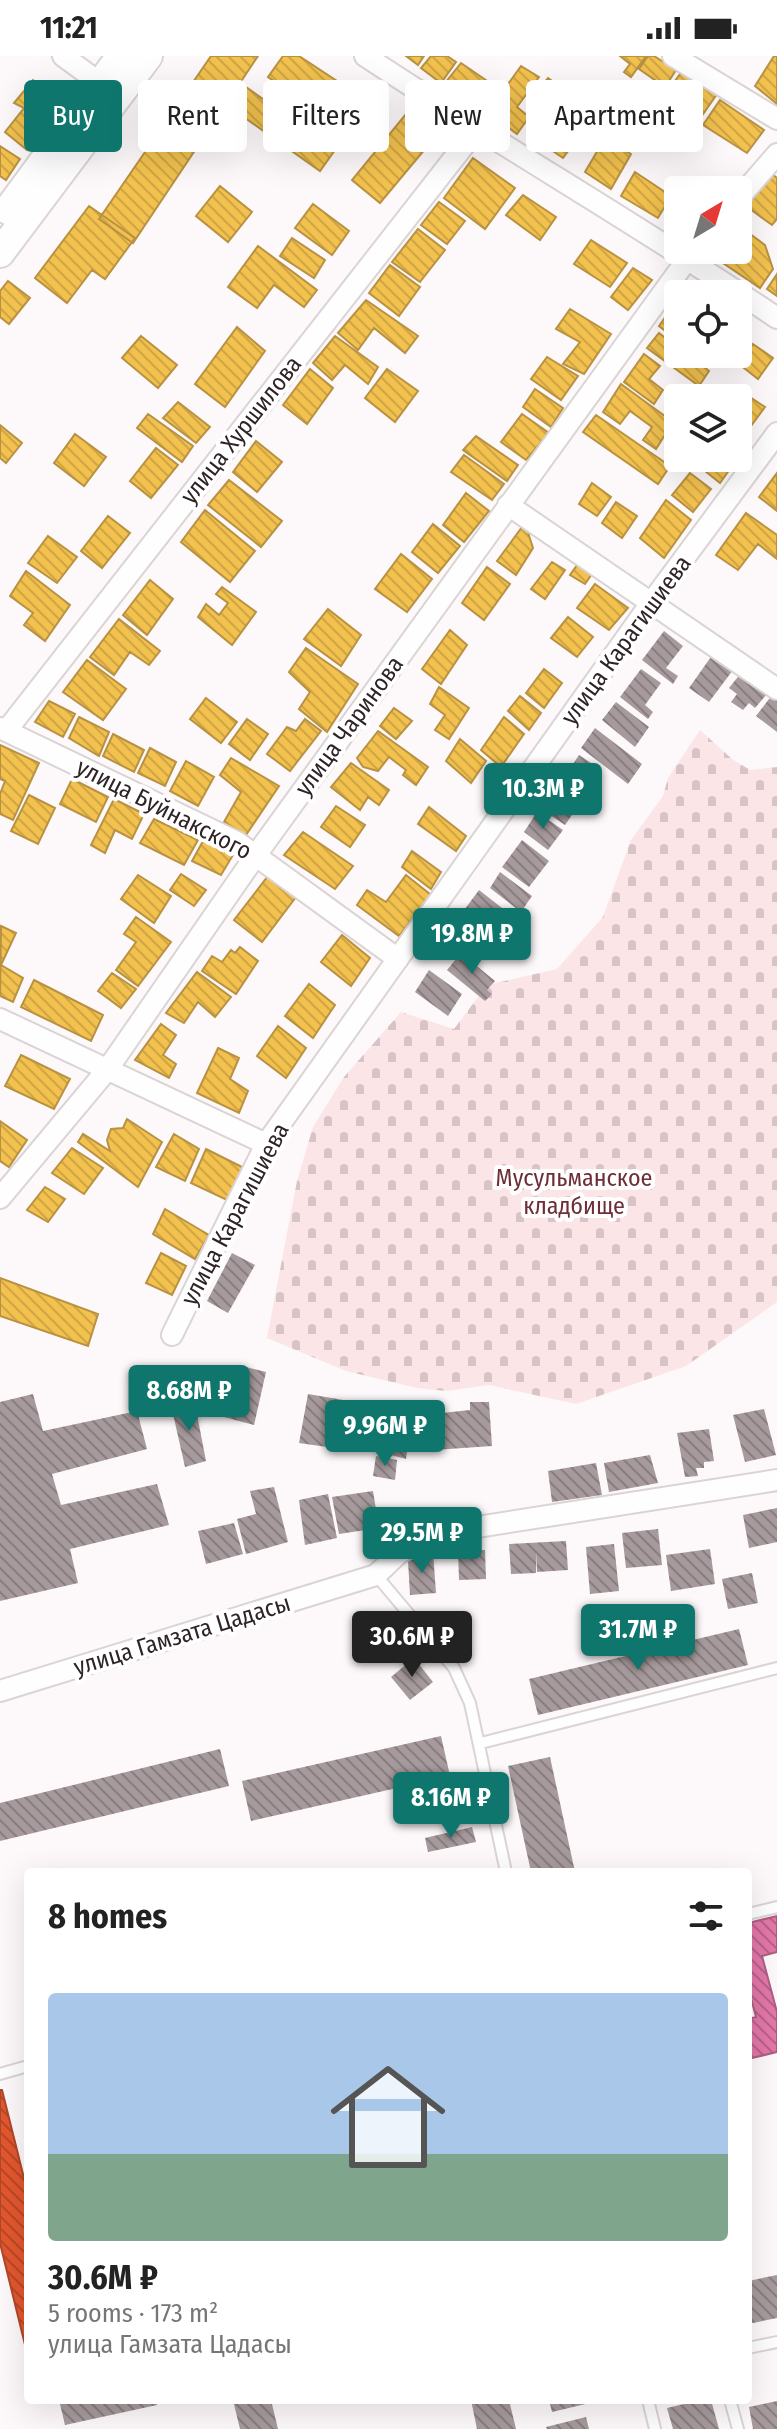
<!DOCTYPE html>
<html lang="en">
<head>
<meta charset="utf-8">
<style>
  body { margin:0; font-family:"Fira Sans Condensed",sans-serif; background:#f6f6f6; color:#222; height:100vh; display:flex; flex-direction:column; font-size:30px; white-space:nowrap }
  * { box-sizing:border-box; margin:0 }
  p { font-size:26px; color:#767676 }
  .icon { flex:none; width:44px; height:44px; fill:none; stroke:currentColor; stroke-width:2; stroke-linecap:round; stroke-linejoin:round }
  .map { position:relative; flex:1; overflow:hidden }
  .drawer { position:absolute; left:24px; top:1812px; width:728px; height:536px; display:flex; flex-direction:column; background:#fff; border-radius:8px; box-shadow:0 8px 32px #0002 }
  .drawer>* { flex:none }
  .hud { position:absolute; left:24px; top:24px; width:730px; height:72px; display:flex; gap:16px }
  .needle { width:52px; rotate:38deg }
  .controls { position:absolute; left:664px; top:120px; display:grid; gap:16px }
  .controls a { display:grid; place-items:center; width:88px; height:88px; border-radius:8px; background:#fff; box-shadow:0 8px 32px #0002; font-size:40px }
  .price { position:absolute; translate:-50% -68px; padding:0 18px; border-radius:8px; background:#0f766e; color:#fff; font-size:26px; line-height:52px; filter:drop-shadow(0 2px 4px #0008) }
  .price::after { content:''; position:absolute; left:50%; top:48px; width:24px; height:18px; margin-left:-12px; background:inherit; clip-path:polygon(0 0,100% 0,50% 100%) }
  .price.on { background:#222; color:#fff }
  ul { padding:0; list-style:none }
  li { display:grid; align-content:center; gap:16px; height:424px; padding:0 24px }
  li span { display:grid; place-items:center; height:248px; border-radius:8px; color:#555 }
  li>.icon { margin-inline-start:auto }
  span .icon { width:144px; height:144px; fill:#fffc; stroke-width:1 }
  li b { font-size:34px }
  h2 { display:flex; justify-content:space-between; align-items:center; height:96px; padding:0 24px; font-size:34px }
  .chip { padding:0 28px; border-radius:8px; background:#fff; box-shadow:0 8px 32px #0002; font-size:28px; line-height:72px }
  .chip.on { background:#0f766e; color:#fff }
  .status { display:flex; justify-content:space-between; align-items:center; height:56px; padding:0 40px; background:#fff; direction:ltr }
  .status svg { height:22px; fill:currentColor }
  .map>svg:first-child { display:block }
  .cemetery { fill:url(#cemetery-stones) }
  .homes { fill:url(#homes-back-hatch); stroke:#b89242; stroke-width:2 }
  .shops { fill:url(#shops-back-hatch); stroke:#ae482b; stroke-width:2 }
  .health { fill:url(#health-back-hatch); stroke:#ad5e81; stroke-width:2 }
  .building { fill:url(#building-back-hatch) }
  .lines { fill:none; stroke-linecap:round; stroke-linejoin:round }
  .lane-casing { stroke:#dbd4d5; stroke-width:14 }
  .street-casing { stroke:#dbd4d5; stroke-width:24 }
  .secondary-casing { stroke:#dbd4d5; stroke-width:32 }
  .lane { stroke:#fffefe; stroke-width:10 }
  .street { stroke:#fffefe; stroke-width:20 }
  .secondary { stroke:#fffefe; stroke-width:28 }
  .labels { text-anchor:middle; stroke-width:8; stroke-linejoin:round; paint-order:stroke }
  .street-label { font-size:24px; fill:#2f2425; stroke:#fff }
  .park-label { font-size:24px; fill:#6e2e38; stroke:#fff }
</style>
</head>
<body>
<div class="status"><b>11:21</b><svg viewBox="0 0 49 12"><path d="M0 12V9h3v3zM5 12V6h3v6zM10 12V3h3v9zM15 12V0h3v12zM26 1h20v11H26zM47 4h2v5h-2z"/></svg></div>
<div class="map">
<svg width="777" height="2373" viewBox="0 0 777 2373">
  <defs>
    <pattern id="cemetery-stones" width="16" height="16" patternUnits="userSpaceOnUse" patternTransform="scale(2)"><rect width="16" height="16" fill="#fce5e7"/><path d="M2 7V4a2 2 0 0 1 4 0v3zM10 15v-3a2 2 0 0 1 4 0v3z" fill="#d8c4c6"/></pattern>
    <pattern id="homes-back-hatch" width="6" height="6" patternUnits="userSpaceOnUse" patternTransform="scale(2)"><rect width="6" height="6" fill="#f2c14e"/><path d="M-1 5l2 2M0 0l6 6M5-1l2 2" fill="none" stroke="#d0a644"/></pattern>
    <pattern id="shops-back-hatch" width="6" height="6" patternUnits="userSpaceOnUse" patternTransform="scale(2)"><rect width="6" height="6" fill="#e4572e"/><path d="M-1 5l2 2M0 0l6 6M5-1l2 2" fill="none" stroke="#b94827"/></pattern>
    <pattern id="health-back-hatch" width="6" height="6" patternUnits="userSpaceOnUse" patternTransform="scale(2)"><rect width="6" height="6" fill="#e377a8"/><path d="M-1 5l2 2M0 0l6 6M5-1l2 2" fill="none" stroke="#b86189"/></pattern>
    <pattern id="building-back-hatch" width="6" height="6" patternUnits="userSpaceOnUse" patternTransform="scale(2)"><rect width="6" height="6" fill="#a69a9c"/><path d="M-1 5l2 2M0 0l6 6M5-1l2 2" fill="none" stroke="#887d7f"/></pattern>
  </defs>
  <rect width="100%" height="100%" fill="#fdf8f9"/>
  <path class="cemetery" d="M700,674L732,703L750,714L777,711V1246L686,1310L576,1348L489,1329L446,1335L417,1332L346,1315L267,1282L297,1125L313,1071L344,1021L401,956L454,973L487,929L557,913L603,861L631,784L663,740L668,722Z"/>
  <path class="homes" d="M211,0H258L133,187L99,163Z
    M283,0H299L337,25L317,55L268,21Z
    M406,0H424L418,9Z
    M431,0H447L456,6L441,27L421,12Z
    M620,0H646L631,21L624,16L630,8Z
    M648,0H654L676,14L665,31L639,13Z
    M774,0H777V48L755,30Z
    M461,7L490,27L475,48L445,27Z
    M521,10L539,21L517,51L529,61L517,78L488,56Z
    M683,14L717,38L701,61L667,36Z
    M548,22L573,40L547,80L530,69L542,52L531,43Z
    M33,24L64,46L27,94L5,76L24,52L14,47Z
    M246,31L335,94L320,115L231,52Z
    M577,42L605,59L586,86L578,82L563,102L544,89Z
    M720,44L764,74L747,97L703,69Z
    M410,53L441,74L380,147L352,124Z
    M605,82L631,98L611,133L585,116Z
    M0,90L20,103L6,124L0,120Z
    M473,102L515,132L485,173L444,142Z
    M635,116L671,140L658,162L621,140Z
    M772,118L777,122V163L772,169L746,150Z
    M220,130L252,156L228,186L196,160Z
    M523,139L556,161L540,184L506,159Z
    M439,146L465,165L447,188L421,169Z
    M313,148L349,175L332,199L295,172Z
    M89,150L135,182L105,223L92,214L67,247L35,222Z
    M678,151V173L667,166Z
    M738,169L765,189L773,213L760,232L711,199L714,194H738Z
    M418,173L445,194L420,226L392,206Z
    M292,182L325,204L314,222L280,200Z
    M591,184L627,207L610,231L574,208Z
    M258,190L317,234L304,251L274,229L257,252L228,231Z
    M390,209L420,231L399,260L369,237Z
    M633,212L652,224L628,254L611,241Z
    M777,218V240L767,233Z
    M8,225L30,242L9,268L0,261V235Z
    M366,244L418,280L405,297L374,272L358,294L338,277Z
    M673,250L678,253V285L659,270Z
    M570,253L611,278L584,318L563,308L580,286L556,273Z
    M237,271L265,295L225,351L195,328Z
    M659,277L678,292V298H687L709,315L699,330L647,292Z
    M141,280L177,309L158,332L122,302Z
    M335,280L378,311L368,328L345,309L332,324L313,307Z
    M753,288L773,302L758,323L739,308Z
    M644,298L660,310L649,323L663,334L654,348L624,326Z
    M547,301L578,320L561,344L531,323Z
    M310,313L333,332L307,368L283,349Z
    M387,313L418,335L395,366L365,342Z
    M621,328L673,366L656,393L643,384L652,371L630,355L620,368L603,356Z
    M535,333L563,352L551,371L523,351Z
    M744,337L765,351L748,374L738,366V347Z
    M178,346L210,371L196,387L163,362Z
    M148,358L193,390L182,406L137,372Z
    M522,358L549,377L526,404L501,386Z
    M596,359L670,410L658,428L583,376Z
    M0,369L22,387L6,407L0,402Z
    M738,377L747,383L738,398Z
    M75,378L106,401L84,430L54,407Z
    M476,380L518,409L507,425L463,394Z
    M256,385L282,406L257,436L233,416Z
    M156,392L178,409L151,442L130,425Z
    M464,399L504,428L492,444L451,416Z
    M689,402H721L732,410L720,427Z
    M690,417L711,433L693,456L672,439Z
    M777,417V455L759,441Z
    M229,424L282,465L261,491L208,449Z
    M592,427L611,441L597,460L579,448Z
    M466,437L489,455L464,486L443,469Z
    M666,444L691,464L664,502L640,482Z
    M616,446L637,460L622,482L602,467Z
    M205,454L255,495L230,526L181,486Z
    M746,457L777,479V503L758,488L738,514L716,499Z
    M108,460L130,477L102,512L81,495Z
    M525,467L533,492L516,519L497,505Z
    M433,468L460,490L438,517L412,496Z
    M48,480L77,501L57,527L28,507Z
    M401,498L432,523L407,556L375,533Z
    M580,505L594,515L585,528L570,519Z
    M552,506L565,514L545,543L531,533Z
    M487,511L510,528L484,564L462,547Z
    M26,515L70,549L45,585L24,569L33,557L10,540Z
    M150,524L173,543L147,579L123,559Z
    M595,528L628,552L609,574L577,552Z
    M222,531L256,556L232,589L198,561L206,548L219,559L228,547L216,538Z
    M328,553L361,579L341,610L304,583Z
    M568,561L593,581L577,601L551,582Z
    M119,563L160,595L149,609L130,596L114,619L90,601Z
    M450,574L467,589L441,628L422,613Z
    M306,592L358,628L327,676L299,653L310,636L289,616Z
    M87,604L126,633L103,664L63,636Z
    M544,613L562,627L544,652L526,637Z
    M439,631L469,652L449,683L435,674L445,659L430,648Z
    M520,640L541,657L529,674L508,655Z
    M206,642L237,666L221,687L190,663Z
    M49,645L75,658L63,681L35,666Z
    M394,652L412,665L396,683L380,670Z
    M79,661L109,676L99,700L69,682Z
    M504,661L524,678L501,711L481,694Z
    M247,663L268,678L250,704L229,688Z
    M305,663L321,675L290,715L267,698L287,671L296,675Z
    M378,675L428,711L416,729L403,719L406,714L389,701L378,715L363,711L357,702Z
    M113,678L144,694L134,716L103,700Z
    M460,683L486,705L471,727L446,705Z
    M0,689L39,707L13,764L0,758V738L5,725L0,723Z
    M150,692L176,706L165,730L138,717Z
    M231,702L279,730L246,779L224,766L241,736L220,719Z
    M186,705L214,721L198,750L170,735Z
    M351,707L389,734L379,749L368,741L360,754L331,731Z
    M72,723L108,741L96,766L60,748Z
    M29,739L55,752L38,788L11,775Z
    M114,743L144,758L132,783L115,774L105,797L91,789Z
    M336,750L365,769L350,791L321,771Z
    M429,751L466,780L456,795L418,768Z
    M154,763L198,784L184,809L140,787Z
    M303,776L353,810L335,833L284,799Z
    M203,785L233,799L221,819L192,805Z
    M412,795L441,816L431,833L402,811Z
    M181,818L206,834L194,850L170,834Z
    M138,819L171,840L154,867L121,843Z
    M406,819L431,839L399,880L357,849L367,834L386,846Z
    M268,820L296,841L262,886L234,864Z
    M136,861L171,886L138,930L116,914L136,886L124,878Z
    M1,870L16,877L1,909L23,922L13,946L0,940Z
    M342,879L370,902L351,930L321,906Z
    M240,891L258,905L236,938L202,915L212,900L222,906L231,894L235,897Z
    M197,916L231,941L215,961L198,946L184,967L166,957Z
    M112,917L136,933L121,952L98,935Z
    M34,924L103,959L91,985L21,951Z
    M309,928L335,949L313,982L285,960Z
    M161,968L176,979L163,999L176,1008L169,1022L135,1004Z
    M278,970L306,992L286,1022L257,1000Z
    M218,992L239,1002L230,1023L248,1035L239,1057L197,1037Z
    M21,999L70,1023L54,1053L5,1030Z
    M127,1063L162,1086L138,1131L78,1086L83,1078L110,1095L107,1084L111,1073L123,1072Z
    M0,1065L27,1084L9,1111L0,1105Z
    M174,1078L199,1093L185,1125L156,1111Z
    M72,1092L103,1112L84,1138L52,1117Z
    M206,1093L244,1112L227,1144L191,1127Z
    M45,1131L65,1143L48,1166L27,1154Z
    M165,1153L209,1179L195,1203L153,1178Z
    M161,1197L186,1210L172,1239L146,1227Z
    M0,1222L98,1258L88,1290L0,1260Z"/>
  <path class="shops" d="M0,2034H2L28,2138V2301L0,2187Z"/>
  <path class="health" d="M777,1860V1896L762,1900L777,1956V1996L748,2003V1963L756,1961L748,1931V1867Z"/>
  <path class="building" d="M664,575L683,590L666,612L678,620L673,628L642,604Z
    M713,598L733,614L709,646L689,632Z
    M641,613L661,627L645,649L653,656L648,663L620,641Z
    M741,617L767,638L755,652L749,647L743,654L731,646L737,638L729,632Z
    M772,639L777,642V676L756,660Z
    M616,646L649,671L635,691L602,664Z
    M595,672L642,708L628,728L581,692Z
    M579,699L594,709L585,723L597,732L587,747L560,728Z
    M558,731L581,746L565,769L541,753Z
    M537,756L563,774L548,794L524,776Z
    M522,784L549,805L529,831L502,811Z
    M500,816L532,840L521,856L490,832Z
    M479,834L511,859L496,879L489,874L484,880L459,861Z
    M461,897L495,925L487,934L492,938L485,945L447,914Z
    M429,914L462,938L448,960L415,936Z
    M232,1197L255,1209L228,1257L207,1245Z
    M237,1309L266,1316L254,1369L224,1361Z
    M33,1338L43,1375L137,1355L147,1393L52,1418L61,1449L157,1428L169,1469L70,1493L78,1527L0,1545V1346Z
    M308,1338L349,1345L341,1393L299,1387Z
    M194,1343L206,1405L185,1411L171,1349Z
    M368,1346L413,1356L406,1403L361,1391Z
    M470,1346H489L492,1390L434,1394L433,1358L470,1354Z
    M764,1353L776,1399L745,1406L733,1359Z
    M709,1373L714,1405L704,1406V1412H696L698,1420L685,1421L677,1377Z
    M650,1399L658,1427L609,1436L604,1407Z
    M376,1400L397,1404L395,1424L373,1420Z
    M596,1407L602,1439L552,1446L548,1415Z
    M274,1431L288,1486L246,1498L237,1463L256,1458L250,1435Z
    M373,1435L379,1472L339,1478L332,1441Z
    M328,1438L337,1482L305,1489L299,1444Z
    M777,1452V1486L749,1492L743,1459Z
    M234,1467L243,1498L206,1508L198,1475Z
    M658,1473L662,1509L626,1512L622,1477Z
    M566,1485L568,1514L537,1516L536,1496V1517L511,1518L509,1488Z
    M614,1488L619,1535L590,1538L586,1491Z
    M710,1493L715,1528L671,1535L666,1499Z
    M485,1494L486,1523L459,1524L458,1495Z
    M433,1496L436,1537L410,1539L408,1505Z
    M752,1517L758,1547L728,1553L722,1523Z
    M739,1573L748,1609L538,1659L529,1623Z
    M414,1602L433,1626L410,1644L391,1621Z
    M441,1680L450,1720L251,1765L242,1725Z
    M220,1693L229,1730L0,1785V1747Z
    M550,1701L575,1816H531L508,1710Z
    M472,1771L476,1786L428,1796L425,1782Z
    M777,2219V2262L748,2268V2225Z
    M59,2344H156L157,2349L65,2369Z
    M233,2344H271L278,2373H240Z
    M471,2344H509L516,2373H477Z
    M549,2344H598V2345L552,2356Z
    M701,2344H711L719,2373H673L667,2352Z
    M777,2345V2373H753L749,2351Z
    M586,2361L589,2373H547L546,2371Z"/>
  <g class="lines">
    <g class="lane-casing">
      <path id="lane" d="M376,1519L454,1612L470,1647L506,1816
        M481,1687L777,1612
        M748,1858L777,1851
        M0,2018L28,2010
        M748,2292L777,2286
        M648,2344L655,2373
        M730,2344L738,2373"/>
    </g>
    <g class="street-casing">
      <path id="street" d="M63,0L100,27
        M365,0C501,90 642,171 777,262
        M673,0L777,63
        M738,143L777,98
        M508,449L777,633
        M0,672L237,786L398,903
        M6,675L476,74
        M0,963L266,1088
        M0,1142L107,1014L256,799L694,194
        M172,1279L266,1088L651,547L777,377
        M0,1635L376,1519L399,1497L433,1478L777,1424"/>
    </g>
    <g class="secondary-casing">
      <path id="secondary" d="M8,154L121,0
        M0,197L148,0"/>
    </g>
    <use href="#lane" class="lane"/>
    <use href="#street" class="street"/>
    <use href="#secondary" class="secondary"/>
  </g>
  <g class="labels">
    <g class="street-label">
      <text transform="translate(241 374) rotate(-52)" y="8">улица Хуршилова</text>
      <text transform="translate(626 584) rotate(-54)" y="8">улица Карагишиева</text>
      <text transform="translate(349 670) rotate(-54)" y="8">улица Чаринова</text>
      <text transform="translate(164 753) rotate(27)" y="8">улица Буйнакского</text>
      <text transform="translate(235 1158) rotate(-62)" y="8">улица Карагишиева</text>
      <text transform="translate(182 1579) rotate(-17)" y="8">улица Гамзата Цадасы</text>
    </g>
    <g class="park-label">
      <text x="574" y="1130">Мусульманское<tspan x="574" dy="28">кладбище</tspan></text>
    </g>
  </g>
</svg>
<div class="controls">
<a><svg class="needle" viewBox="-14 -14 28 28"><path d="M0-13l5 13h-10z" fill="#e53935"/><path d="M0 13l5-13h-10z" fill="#767676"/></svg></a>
<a><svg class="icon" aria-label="locate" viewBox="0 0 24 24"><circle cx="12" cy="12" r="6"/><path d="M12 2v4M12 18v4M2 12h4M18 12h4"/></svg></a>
<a><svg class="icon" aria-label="layers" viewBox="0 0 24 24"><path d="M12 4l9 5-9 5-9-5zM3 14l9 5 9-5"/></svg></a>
</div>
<b class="price" style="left:543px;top:775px">10.3M ₽</b>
<b class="price" style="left:472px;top:920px">19.8M ₽</b>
<b class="price" style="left:189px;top:1377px">8.68M ₽</b>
<b class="price" style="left:385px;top:1412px">9.96M ₽</b>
<b class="price" style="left:422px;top:1519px">29.5M ₽</b>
<b class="price" style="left:638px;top:1616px">31.7M ₽</b>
<b class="price on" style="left:412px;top:1623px">30.6M ₽</b>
<b class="price" style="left:451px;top:1784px">8.16M ₽</b>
<div class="hud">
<a class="chip on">Buy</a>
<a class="chip">Rent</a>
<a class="chip">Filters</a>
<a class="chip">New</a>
<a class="chip">Apartment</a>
</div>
<section class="drawer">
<h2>8 homes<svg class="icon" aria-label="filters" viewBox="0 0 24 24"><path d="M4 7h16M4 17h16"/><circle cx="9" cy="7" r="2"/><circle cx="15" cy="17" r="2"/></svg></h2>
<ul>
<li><span style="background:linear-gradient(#a9c7e8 65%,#7fa58c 0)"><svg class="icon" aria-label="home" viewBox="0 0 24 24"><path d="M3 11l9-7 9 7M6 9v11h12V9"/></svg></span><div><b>30.6M ₽</b><p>5 rooms · 173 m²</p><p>улица Гамзата Цадасы</p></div></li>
</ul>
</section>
</div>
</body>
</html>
